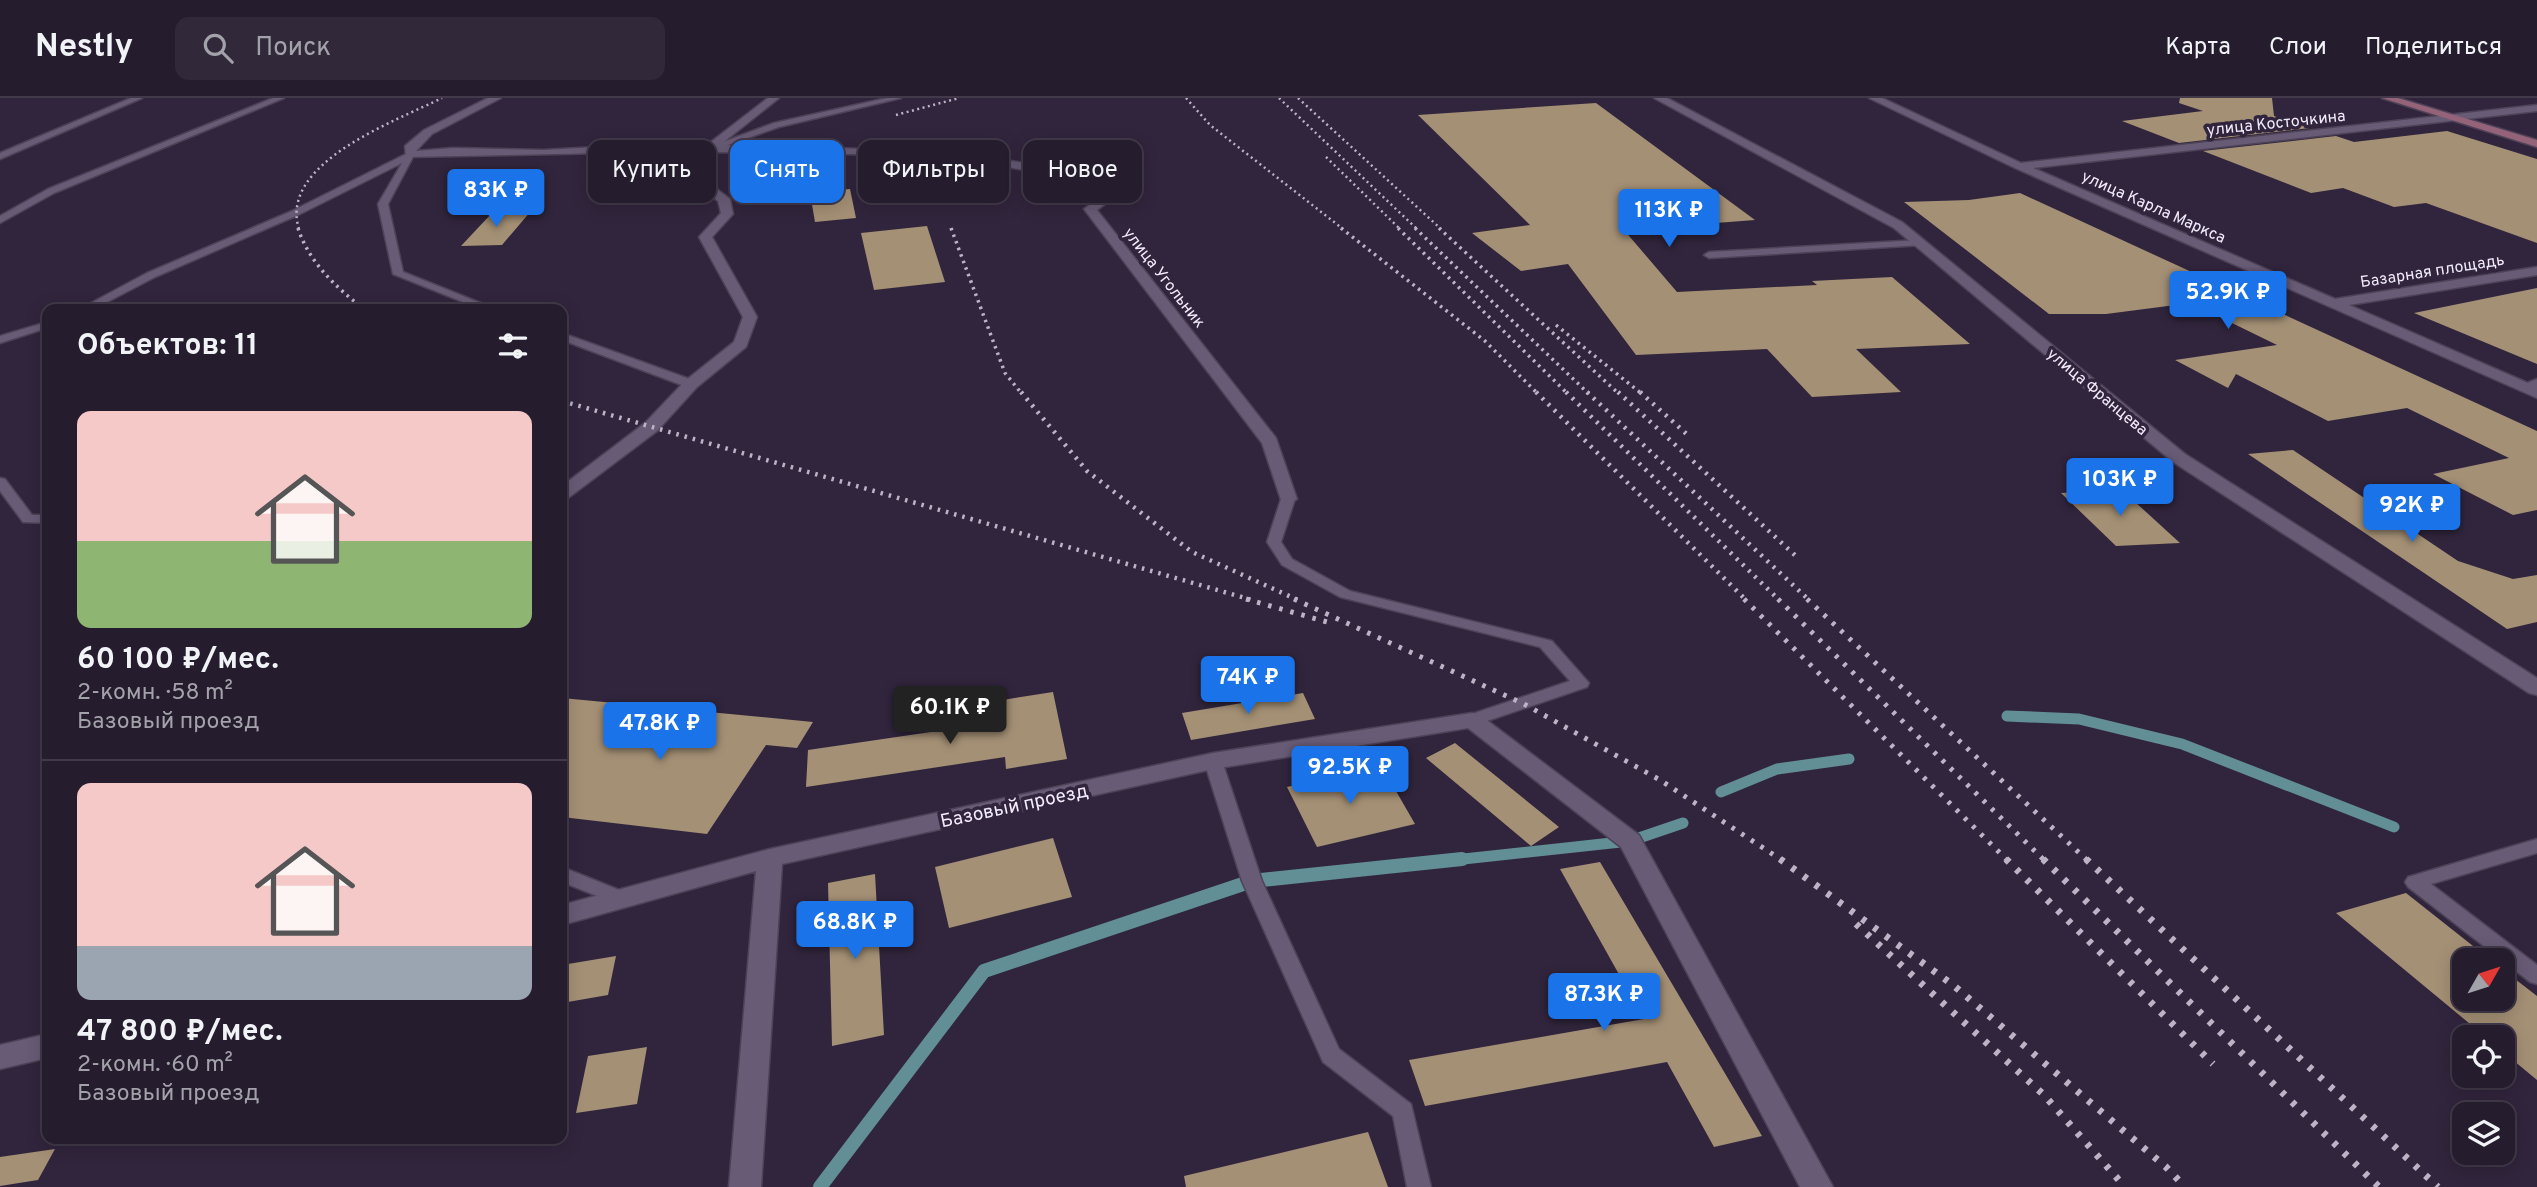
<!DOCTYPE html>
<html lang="ru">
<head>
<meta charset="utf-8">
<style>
  body { margin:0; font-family:Overpass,sans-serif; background:#31293a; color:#f1f3f6; height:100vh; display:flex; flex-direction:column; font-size:26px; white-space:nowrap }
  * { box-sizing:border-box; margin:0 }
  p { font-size:23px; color:#a3a1aa }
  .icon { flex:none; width:38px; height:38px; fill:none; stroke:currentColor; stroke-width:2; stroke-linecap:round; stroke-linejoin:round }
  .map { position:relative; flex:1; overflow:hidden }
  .details { position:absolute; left:42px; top:206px; width:525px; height:840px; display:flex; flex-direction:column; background:#251c2e; border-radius:14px; box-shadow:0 4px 18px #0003,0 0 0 2px #423a4a }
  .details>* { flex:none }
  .guide { position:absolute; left:588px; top:42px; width:665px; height:63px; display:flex; gap:14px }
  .needle { width:46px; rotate:51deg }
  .controls { position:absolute; left:2452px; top:850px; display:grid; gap:14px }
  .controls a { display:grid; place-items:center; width:63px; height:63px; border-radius:14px; background:#251c2e; box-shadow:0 4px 18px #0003,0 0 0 2px #423a4a; font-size:35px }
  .price { position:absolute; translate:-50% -60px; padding:0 16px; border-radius:7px; background:#1a73e8; color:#fff; font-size:23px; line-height:46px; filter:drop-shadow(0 2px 4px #0008) }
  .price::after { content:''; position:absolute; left:50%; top:42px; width:21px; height:16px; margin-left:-10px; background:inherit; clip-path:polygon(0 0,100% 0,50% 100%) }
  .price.selected { background:#222; color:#fff }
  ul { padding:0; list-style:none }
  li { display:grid; align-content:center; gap:14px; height:371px; padding:0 35px }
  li+li { border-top:2px solid #423a4a }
  li span { display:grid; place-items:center; height:217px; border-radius:14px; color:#555 }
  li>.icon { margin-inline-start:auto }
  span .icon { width:126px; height:126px; fill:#fffc; stroke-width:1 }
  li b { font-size:30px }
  h2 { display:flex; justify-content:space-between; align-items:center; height:84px; padding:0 35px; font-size:30px }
  .pill { padding:0 24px; border-radius:14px; background:#251c2e; box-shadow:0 4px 18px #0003,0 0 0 2px #423a4a; font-size:24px; line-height:63px }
  .pill.selected { background:#1a73e8; color:#fff }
  header { display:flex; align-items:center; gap:42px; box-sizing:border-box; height:98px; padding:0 35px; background:#251c2e; border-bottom:2px solid #423a4a }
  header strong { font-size:33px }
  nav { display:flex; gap:38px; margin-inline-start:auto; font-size:24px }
  .search { width:490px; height:63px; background:#31293a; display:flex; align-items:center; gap:18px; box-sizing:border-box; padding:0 24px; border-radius:14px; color:#a3a1aa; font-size:26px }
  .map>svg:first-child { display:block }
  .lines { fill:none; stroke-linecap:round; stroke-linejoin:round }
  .stream-far1 { stroke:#618f95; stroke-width:11 }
  .stream { stroke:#618f95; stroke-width:14 }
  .building { fill:#a49075 }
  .lane-casing { stroke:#4d4257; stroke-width:3 }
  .street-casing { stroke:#4d4257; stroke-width:3 }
  .secondary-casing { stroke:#4d4257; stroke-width:3 }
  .lane { fill:#685b76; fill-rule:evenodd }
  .street { fill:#685b76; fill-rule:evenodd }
  .secondary { fill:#956379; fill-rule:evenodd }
  .rail-far4 { stroke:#bcb3c6; stroke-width:2.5; stroke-dasharray:2 3.5; stroke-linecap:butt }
  .rail-far3 { stroke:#bcb3c6; stroke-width:3.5; stroke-dasharray:2.5 4.5; stroke-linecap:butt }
  .rail-far2 { stroke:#bcb3c6; stroke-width:4.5; stroke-dasharray:2.5 6; stroke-linecap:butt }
  .rail-far1 { stroke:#bcb3c6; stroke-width:5; stroke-dasharray:3.5 8; stroke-linecap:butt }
  .rail { stroke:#bcb3c6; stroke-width:7; stroke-dasharray:4.5 10; stroke-linecap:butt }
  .labels { text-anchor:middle; stroke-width:7; stroke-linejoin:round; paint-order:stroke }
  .far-street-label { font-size:16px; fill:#f2ebfb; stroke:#31253d }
  .street-label { font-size:19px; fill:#f2ebfb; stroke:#31253d }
</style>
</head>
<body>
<header>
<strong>Nestly</strong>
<div class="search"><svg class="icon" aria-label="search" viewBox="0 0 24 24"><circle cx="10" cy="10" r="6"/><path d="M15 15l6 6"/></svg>Поиск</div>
<nav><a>Карта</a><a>Слои</a><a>Поделиться</a></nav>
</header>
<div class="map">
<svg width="2537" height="1089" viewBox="0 0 2537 1089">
  <rect width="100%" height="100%" fill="#31253d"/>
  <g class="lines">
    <path class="stream-far1" d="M2007,618L2079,621L2182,646L2394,729
      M1721,694L1777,671L1849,661
      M1445,763L1630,743L1683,725"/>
    <path class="stream" d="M820,1089L984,873L1252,783L1462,761"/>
  </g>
  <path class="building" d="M2180,0H2272L2274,18L2310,30L2179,45L2122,23L2203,13L2179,5Z
    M1596,5L1755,122L1624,132L1677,194L1817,187L1812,183L1892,179L1970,246L1856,251L1901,294L1812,299L1767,251L1636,257L1568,166L1521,173L1472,135L1530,127L1418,17Z
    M2447,33L2537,61V145L2426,105L2394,109L2343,90L2311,95L2203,53L2336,38L2354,44Z
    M850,91L856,120L815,124L810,95Z
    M2020,95L2537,333V412L2513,417L2433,376L2509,360L2407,310L2328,323L2236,276L2228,290L2175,262L2277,247L2191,205L2106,216H2049L1904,104L1969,102Z
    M531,113L502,147L461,148L492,115Z
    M927,128L945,184L874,192L861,135Z
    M2537,190V266L2414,215Z
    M2293,352L2458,463L2513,481L2537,477V524L2507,531L2248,356Z
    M2122,392L2180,445L2116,448L2061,395Z
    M1053,594L1067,661L1006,671L1005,659L806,689L808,652L999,624L996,603Z
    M1303,595L1315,621L1191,642L1182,615Z
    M562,600L813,624L797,650L766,647L707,736L562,719Z
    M1455,645L1559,729L1531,748L1426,660Z
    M1381,667L1415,726L1317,749L1287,689Z
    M1053,740L1072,799L949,830L935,769Z
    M1600,764L1762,1038L1714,1049L1667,964L1425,1008L1409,962L1644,921L1560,771Z
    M875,776L884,937L832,948L828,785Z
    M2406,795L2492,863H2464V901H2502V871L2537,898V982L2502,953V940H2487L2336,815Z
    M616,858L608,897L562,905V867Z
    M647,949L637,1006L576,1015L588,958Z
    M1368,1034L1388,1089H1186L1184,1078Z
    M55,1051L38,1082L0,1088V1059Z"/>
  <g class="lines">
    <g class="lane-casing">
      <path id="lane" d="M131,0H142L0,61V55Z
        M273,0H284L54,95L0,125V118L48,91Z
        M887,0H901L779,29L711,53L704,51L774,25Z
        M410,54L414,57L388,106L403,174L498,212H483L393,176L378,106L402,65L298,117L155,179L92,212H78L147,175L292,113Z
        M1920,142L1923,143V147L1709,160L1704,157L1709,154Z
        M47,224V230L0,245V238Z
        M562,235L695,283L697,286L695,289H687L562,242Z
        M2537,281V289L2523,293L2517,289Z
        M0,380L5,381L32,417H47V425L23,424L0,393Z
        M1288,397L1295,401L1281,444L1292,461L1350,493L1552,543L1589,585L1587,589L1478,626H1466L1464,622L1466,618L1570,583L1540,549L1340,499L1282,467L1267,444L1281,401Z
        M1213,657L1219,659L1222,663L1262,783L1339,951L1411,1006L1431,1089H1407L1393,1018L1323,964L1242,783L1204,663L1207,659Z
        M2537,741V755L2431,786L2537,867V886L2530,884L2408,789L2405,784L2408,779Z
        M562,769L629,796L632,801L629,806L622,808L562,784Z"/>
    </g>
    <g class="street-casing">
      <path id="street" d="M488,0H501L432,36L416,53L453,50L544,52L651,46L707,47L768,0H779L720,47C855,50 984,51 1116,82L1124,92L1097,112L1276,340L1297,401L1288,406L1282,405L1262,345L1084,111L1111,91L1108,88L976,63L905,57L712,54L702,65L710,86L730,101L733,116L712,139L757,219L746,249L697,289L657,333L568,400L562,401V388L645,325L685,283L734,244L743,219L699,139L721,115L718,103L701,91L690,65L700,53L406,59L405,48L424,32Z
        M1654,0H1667L1902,124L2185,356L2537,580V597L2529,595L2173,364L1894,130Z
        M1869,0H1882L2021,65L2537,7V13L2033,70L2335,201L2537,169V177L2349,207L2537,289V300L2015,70Z
        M1472,615L1480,617L1639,737L1833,1089H1800L1621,749L1468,630L1213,671L782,766L761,1089H729L756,773L562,827V807L770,751L1213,655Z
        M47,936V960L0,971V947Z"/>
    </g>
    <g class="secondary-casing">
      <path id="secondary" d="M2382,0H2398L2537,42V49Z"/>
    </g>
    <use href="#lane" class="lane"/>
    <use href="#street" class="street"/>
    <use href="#secondary" class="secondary"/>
    <path class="rail-far4" d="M1186,0L1210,27L1343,131
      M1279,0L1417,131
      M1298,0L1441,131
      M896,17L959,0
      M1326,59L1400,131
      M299,131C278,65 396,23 442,0"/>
    <path class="rail-far3" d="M298,130C309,165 337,190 365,212
      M951,130L1005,275L1022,296
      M1341,130L1485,243L1538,296
      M1398,130L1568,296
      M1415,130L1589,296
      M1439,130L1619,296
      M1556,227L1642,296"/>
    <path class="rail-far2" d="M1021,294L1087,373L1192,454L1298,502
      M1536,294L1746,502
      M1566,294L1779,502
      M1587,294L1809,502
      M1618,294L1797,459
      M1640,294L1690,339
      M562,303L1252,502"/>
    <path class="rail-far1" d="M1246,501L1327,524
      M1294,501L1524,606L1660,682L1783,763
      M1744,501L2008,763
      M1778,501L2045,763
      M1807,501L2088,763"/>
    <path class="rail" d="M1780,761L1953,887L2166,1069L2185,1089
      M2006,761L2213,966
      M2043,761L2379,1089
      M2086,761L2438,1089
      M1856,826L2044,997L2125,1089"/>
  </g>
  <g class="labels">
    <g class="far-street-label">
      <text transform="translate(2276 24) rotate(-6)" y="6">улица Косточкина</text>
      <text transform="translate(2154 108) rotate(24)" y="6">улица Карла Маркса</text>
      <text transform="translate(2432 172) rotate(-9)" y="6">Базарная площадь</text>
      <text transform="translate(1165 179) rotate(52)" y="6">улица Угольник</text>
      <text transform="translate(2098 293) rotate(40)" y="6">улица Францева</text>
    </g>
    <g class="street-label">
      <text transform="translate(1014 707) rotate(-12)" y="7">Базовый проезд</text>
    </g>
  </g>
</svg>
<div class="controls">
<a><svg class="needle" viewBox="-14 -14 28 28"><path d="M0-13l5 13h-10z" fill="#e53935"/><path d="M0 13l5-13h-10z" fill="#a3a1aa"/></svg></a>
<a><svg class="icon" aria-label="locate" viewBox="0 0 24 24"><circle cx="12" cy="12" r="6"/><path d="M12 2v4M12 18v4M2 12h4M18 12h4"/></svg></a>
<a><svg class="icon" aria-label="layers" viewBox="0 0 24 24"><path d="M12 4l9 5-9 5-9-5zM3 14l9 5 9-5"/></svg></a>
</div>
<b class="price" style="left:496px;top:131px">83K ₽</b>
<b class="price" style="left:1669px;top:151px">113K ₽</b>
<b class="price" style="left:2228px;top:233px">52.9K ₽</b>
<b class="price" style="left:2120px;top:420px">103K ₽</b>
<b class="price" style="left:2412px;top:446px">92K ₽</b>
<b class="price" style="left:1248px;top:618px">74K ₽</b>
<b class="price selected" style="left:950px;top:648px">60.1K ₽</b>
<b class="price" style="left:660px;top:664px">47.8K ₽</b>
<b class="price" style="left:1350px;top:708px">92.5K ₽</b>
<b class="price" style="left:855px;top:863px">68.8K ₽</b>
<b class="price" style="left:1604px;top:935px">87.3K ₽</b>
<div class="guide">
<a class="pill">Купить</a>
<a class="pill selected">Снять</a>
<a class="pill">Фильтры</a>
<a class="pill">Новое</a>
</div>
<section class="details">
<h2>Объектов: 11<svg class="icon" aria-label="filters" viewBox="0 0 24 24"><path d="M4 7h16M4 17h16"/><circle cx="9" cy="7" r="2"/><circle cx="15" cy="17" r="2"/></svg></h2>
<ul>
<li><span style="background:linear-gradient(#f6c9c9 60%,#8fb573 0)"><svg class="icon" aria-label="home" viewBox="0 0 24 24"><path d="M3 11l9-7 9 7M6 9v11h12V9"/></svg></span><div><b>60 100 ₽/мес.</b><p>2-комн. · 58 m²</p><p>Базовый проезд</p></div></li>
<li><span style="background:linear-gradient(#f6c9c9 75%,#9aa5b1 0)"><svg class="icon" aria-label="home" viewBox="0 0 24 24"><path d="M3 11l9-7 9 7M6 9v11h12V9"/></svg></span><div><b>47 800 ₽/мес.</b><p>2-комн. · 60 m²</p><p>Базовый проезд</p></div></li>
</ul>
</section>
</div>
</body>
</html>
